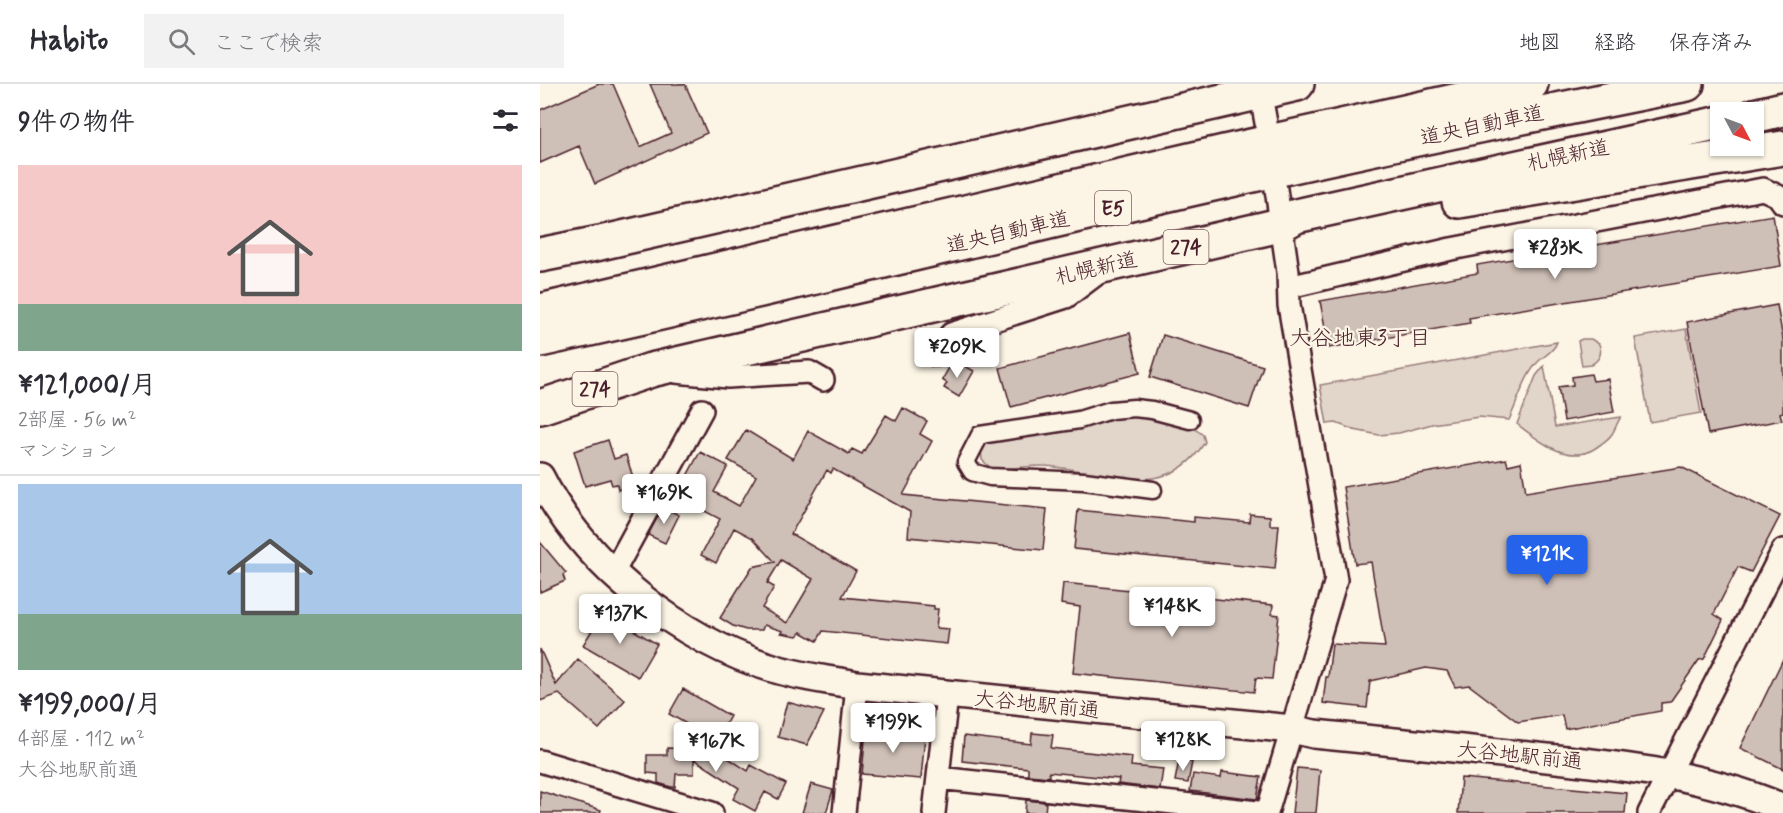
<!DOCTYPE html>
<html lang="ja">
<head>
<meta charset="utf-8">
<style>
  body { margin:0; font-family:Mynerve,"Klee One",sans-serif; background:#f2f2f3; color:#2b2b33; height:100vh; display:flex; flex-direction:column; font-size:22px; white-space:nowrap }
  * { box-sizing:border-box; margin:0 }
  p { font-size:20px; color:#7c7c81 }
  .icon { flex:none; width:33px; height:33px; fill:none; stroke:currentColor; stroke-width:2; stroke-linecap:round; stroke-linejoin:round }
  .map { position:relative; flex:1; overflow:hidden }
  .panel { display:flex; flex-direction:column; background:#fff; width:540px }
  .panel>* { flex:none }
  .needle { width:39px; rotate:131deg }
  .controls { position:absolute; left:1170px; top:18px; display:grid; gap:12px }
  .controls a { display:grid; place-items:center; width:54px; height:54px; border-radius:0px; background:#fff; box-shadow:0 2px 4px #0004; font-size:30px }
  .price { position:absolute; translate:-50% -51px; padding:0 14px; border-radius:6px; background:#fff; color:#222; font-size:20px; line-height:39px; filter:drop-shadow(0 2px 3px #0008) }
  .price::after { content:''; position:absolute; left:50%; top:36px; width:18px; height:14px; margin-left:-9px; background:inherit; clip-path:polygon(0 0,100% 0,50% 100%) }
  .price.selected { background:#2563eb; color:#fff }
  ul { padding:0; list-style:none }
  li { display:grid; align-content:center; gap:12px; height:318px; padding:0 18px }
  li+li { border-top:2px solid #e1e1e2 }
  li span { display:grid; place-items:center; height:186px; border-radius:0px; color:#555 }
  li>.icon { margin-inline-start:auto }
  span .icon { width:108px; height:108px; fill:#fffc; stroke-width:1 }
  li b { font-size:26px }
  h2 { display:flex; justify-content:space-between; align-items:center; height:72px; padding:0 18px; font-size:26px }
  header { display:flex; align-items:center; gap:36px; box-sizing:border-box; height:84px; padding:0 30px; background:#fff; border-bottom:2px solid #e1e1e2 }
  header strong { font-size:28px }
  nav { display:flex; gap:33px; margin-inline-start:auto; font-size:21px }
  .search { width:420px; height:54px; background:#f2f2f3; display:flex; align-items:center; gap:15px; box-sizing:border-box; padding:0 21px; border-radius:0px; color:#7c7c81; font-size:22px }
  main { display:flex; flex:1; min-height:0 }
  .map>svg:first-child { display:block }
  .green { fill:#e2d5ca; stroke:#967a7a; stroke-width:1.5 }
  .building { fill:#cfc0b7; stroke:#4a1f2b; stroke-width:1.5; fill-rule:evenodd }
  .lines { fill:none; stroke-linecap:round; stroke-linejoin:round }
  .pedestrian-casing { stroke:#4a1f2b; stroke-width:21 }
  .minor-casing { stroke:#4a1f2b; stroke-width:26 }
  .tertiary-casing { stroke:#4a1f2b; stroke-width:32 }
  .trunk-casing { stroke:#4a1f2b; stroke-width:38 }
  .motorway-casing { stroke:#4a1f2b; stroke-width:38 }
  .pedestrian { stroke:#fcf5e5; stroke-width:16 }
  .minor { stroke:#fcf5e5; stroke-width:21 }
  .tertiary { stroke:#fcf5e5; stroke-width:27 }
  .trunk { stroke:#fcf5e5; stroke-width:33 }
  .motorway { stroke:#fcf5e5; stroke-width:33 }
  .labels { text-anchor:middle; stroke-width:4.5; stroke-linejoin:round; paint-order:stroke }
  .shield { fill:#fcf5e5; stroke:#7f5f63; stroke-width:1.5 }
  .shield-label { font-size:20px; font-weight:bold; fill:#4a1f2b }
  .street-label { font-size:21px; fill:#4a1f2b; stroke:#fcf5e5 }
  .neighbourhood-label { font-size:22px; fill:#4a1f2b; stroke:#fcf5e5 }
</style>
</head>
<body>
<header>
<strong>Habito</strong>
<div class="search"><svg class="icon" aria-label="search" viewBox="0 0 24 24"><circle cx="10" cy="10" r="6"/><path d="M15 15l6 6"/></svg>ここで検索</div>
<nav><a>地図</a><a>経路</a><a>保存済み</a></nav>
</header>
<main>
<section class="panel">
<h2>9件の物件<svg class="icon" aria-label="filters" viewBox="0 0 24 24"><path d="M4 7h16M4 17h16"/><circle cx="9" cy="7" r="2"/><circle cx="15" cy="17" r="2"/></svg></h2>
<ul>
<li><span style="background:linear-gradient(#f6c9c9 75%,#7fa58c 0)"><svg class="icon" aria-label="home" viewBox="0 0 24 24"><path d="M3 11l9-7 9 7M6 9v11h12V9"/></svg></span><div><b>¥121,000/月</b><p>2部屋 · 56 m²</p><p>マンション</p></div></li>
<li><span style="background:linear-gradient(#a9c7e8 70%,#7fa58c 0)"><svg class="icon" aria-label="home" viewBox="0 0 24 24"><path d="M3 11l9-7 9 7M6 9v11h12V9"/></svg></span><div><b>¥199,000/月</b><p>4部屋 · 112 m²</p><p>大谷地駅前通</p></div></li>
</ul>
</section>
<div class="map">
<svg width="1243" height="729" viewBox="0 0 1243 729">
  <rect width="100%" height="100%" fill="#fcf5e5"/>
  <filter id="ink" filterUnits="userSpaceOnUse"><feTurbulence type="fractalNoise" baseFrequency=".0167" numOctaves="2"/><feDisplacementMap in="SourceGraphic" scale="12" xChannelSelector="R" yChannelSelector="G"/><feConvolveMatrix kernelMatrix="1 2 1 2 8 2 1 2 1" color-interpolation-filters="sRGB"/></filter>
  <g filter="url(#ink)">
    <path class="green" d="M1146,245L1161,329L1110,338L1095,254Z
      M1042,255H1051L1059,260C1063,269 1059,276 1051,281L1042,282L1038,257Z
      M1017,258C1014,268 1003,272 997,279C983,295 978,318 969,336L939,333L892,340L859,349L839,351L814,346L796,339L787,340L780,301Z
      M1004,282L1015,343L1081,333C1077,338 1076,344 1072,350C1068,356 1060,361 1054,365C1027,381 998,356 977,340L996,292Z
      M574,332C600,332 641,332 663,351L665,358C625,422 561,384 503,382C486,381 469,386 452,385L442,376L441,366L446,359L541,343Z"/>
    <path class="building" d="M59,0H73L100,63L131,49L110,0H145L167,49L55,100L39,62L0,79V26Z
      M1233,131L1241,182L929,234L930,239L789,264L780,217L938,189L937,181Z
      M1237,221L1243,255V328L1240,329L1242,336L1168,350L1147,238Z
      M590,249L600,289L471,323L460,284Z
      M623,251L723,282L709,324L610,293Z
      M418,278L434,287L419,313L404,304L407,299L402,296L410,282L414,285Z
      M1051,290L1053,297L1068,295L1074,328L1024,337L1018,303L1033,301L1032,293Z
      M363,324L387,337L380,350L392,357L363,411L507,425L503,466L368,453L370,428L293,385L291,389L287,386L251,450L316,487L302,513L394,522V525H398L396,544L409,545L407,560L283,547L277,557L261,548L257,552L241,549L243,547L224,541L222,546H206L193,542L180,534L212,483L235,478L213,454L194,444L176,479L161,471L180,435L136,412L160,368L188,382L174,408L199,422L216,392L188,376L206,346L253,375L268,347L309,370L312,365L322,370L346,331L356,337ZM241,476L273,495L247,539L222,524L234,503L227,499Z
      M68,356L74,375L86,371L95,400L78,406L77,400L72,401L70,395L45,402L34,367Z
      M966,375L968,381L981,378L986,408L1141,383L1240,432L1211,488L1198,483L1174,530L1183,536L1164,575L1159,576L1130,618L1121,619V627L1025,645L1022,631L978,638L929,601L915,603L907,587L886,584L830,597L827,624L783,619L786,593H788L792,560L845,563L831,478L815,480L803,403Z
      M123,423L139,431L125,459L108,451Z
      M538,426L654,438V433L709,438L710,430L730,432V441H739L735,485L534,465Z
      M0,458L26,489L23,491L25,497L0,508Z
      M523,499L733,521L732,530L739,531L732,595L716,594L714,608L533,589L540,523L521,520Z
      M63,528L117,560L98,593L43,561Z
      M0,565L16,601L38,575L85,616L59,645L19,610L0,617Z
      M1243,575V685L1200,664Z
      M143,605L190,632L176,657L129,630Z
      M247,618L284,628L267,661L238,653Z
      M326,645L385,651L381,695L322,690Z
      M492,649L513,651L511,664L592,673L591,682L623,685L620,705L578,700L579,695L509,688V693L488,691V684L422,677L424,652L491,660Z
      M127,664L176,666L208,687L211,681L246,700L238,715L225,708L215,727L193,715L199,704L154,675V690H136L135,703H131L118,699V690L107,689V671H127Z
      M639,676L652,678L648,699L635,697Z
      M757,684L780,686L776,729H752Z
      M682,688L721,693L717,715L650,707L653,690L681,694Z
      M921,694L1087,709L1085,729H918Z
      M271,700L293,706L286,729H262Z
      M0,707L61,726L60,729H0Z
      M486,716L506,718L505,729H485Z"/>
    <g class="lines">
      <g class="pedestrian-casing">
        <path id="pedestrian" d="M613,406L544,397L450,393L432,388L426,378L440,351L539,336L571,326L594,324L612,326L650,336"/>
      </g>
      <g class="minor-casing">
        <path id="minor" d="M719,0L726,39
          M749,203L911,165L1223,105L1238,112L1243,119
          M395,271L411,250L526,213L558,189
          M136,288L188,293L269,288L283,296
          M73,489L162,326
          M0,677L172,729
          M398,694L727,729L796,496L749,221L748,188L736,105
          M304,729L317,601
          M394,729L407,611
          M1109,729L1243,466"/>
      </g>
      <g class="tertiary-casing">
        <path id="tertiary" d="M0,393C45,482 141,557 236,585C262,593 289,596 317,601L752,645L774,650C849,657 923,665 998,673C1083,682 1163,690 1243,724"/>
      </g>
      <g class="trunk-casing">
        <path id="trunk" d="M1214,32L1243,25
          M919,117L1243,64
          M0,171L60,159L757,0
          M0,323L111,286L723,145L740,141L756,132L1180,39"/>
      </g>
      <g class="motorway-casing">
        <path id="motorway" d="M0,227L684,68L991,0
          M0,256C231,206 460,148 691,96C842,61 995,30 1147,0"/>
      </g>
      <use href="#pedestrian" class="pedestrian"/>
      <use href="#minor" class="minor"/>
      <use href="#tertiary" class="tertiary"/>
      <use href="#trunk" class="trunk"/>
      <use href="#motorway" class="motorway"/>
    </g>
  </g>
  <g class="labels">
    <g class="shield">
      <rect x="555" y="107" width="36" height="34" rx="4.5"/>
      <rect x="623.5" y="146" width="45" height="34" rx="4.5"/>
      <rect x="32.5" y="288" width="45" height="34" rx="4.5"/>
    </g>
    <g class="shield-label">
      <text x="573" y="131">E5</text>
      <text x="646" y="170">274</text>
      <text x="55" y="312">274</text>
    </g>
    <g class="street-label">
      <text transform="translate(942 41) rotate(-12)" y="7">道央自動車道</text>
      <text transform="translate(1028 71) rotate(-12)" y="7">札幌新道</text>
      <text transform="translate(468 148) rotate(-13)" y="7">道央自動車道</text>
      <text transform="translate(556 184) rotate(-13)" y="7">札幌新道</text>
      <text transform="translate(497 620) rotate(6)" y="7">大谷地駅前通</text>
      <text transform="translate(980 671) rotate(6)" y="7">大谷地駅前通</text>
    </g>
    <g class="neighbourhood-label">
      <text x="820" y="261">大谷地東3丁目</text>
    </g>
  </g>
</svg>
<div class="controls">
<a><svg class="needle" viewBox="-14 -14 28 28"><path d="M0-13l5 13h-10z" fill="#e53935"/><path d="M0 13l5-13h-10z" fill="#7c7c81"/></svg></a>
</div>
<b class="price" style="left:1015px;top:196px">¥283K</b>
<b class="price" style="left:417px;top:295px">¥209K</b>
<b class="price" style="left:124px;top:441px">¥169K</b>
<b class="price selected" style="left:1007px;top:502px">¥121K</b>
<b class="price" style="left:632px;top:554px">¥148K</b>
<b class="price" style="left:80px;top:561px">¥137K</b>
<b class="price" style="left:353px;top:670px">¥199K</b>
<b class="price" style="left:643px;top:688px">¥128K</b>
<b class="price" style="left:176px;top:689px">¥167K</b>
</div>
</main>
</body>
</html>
